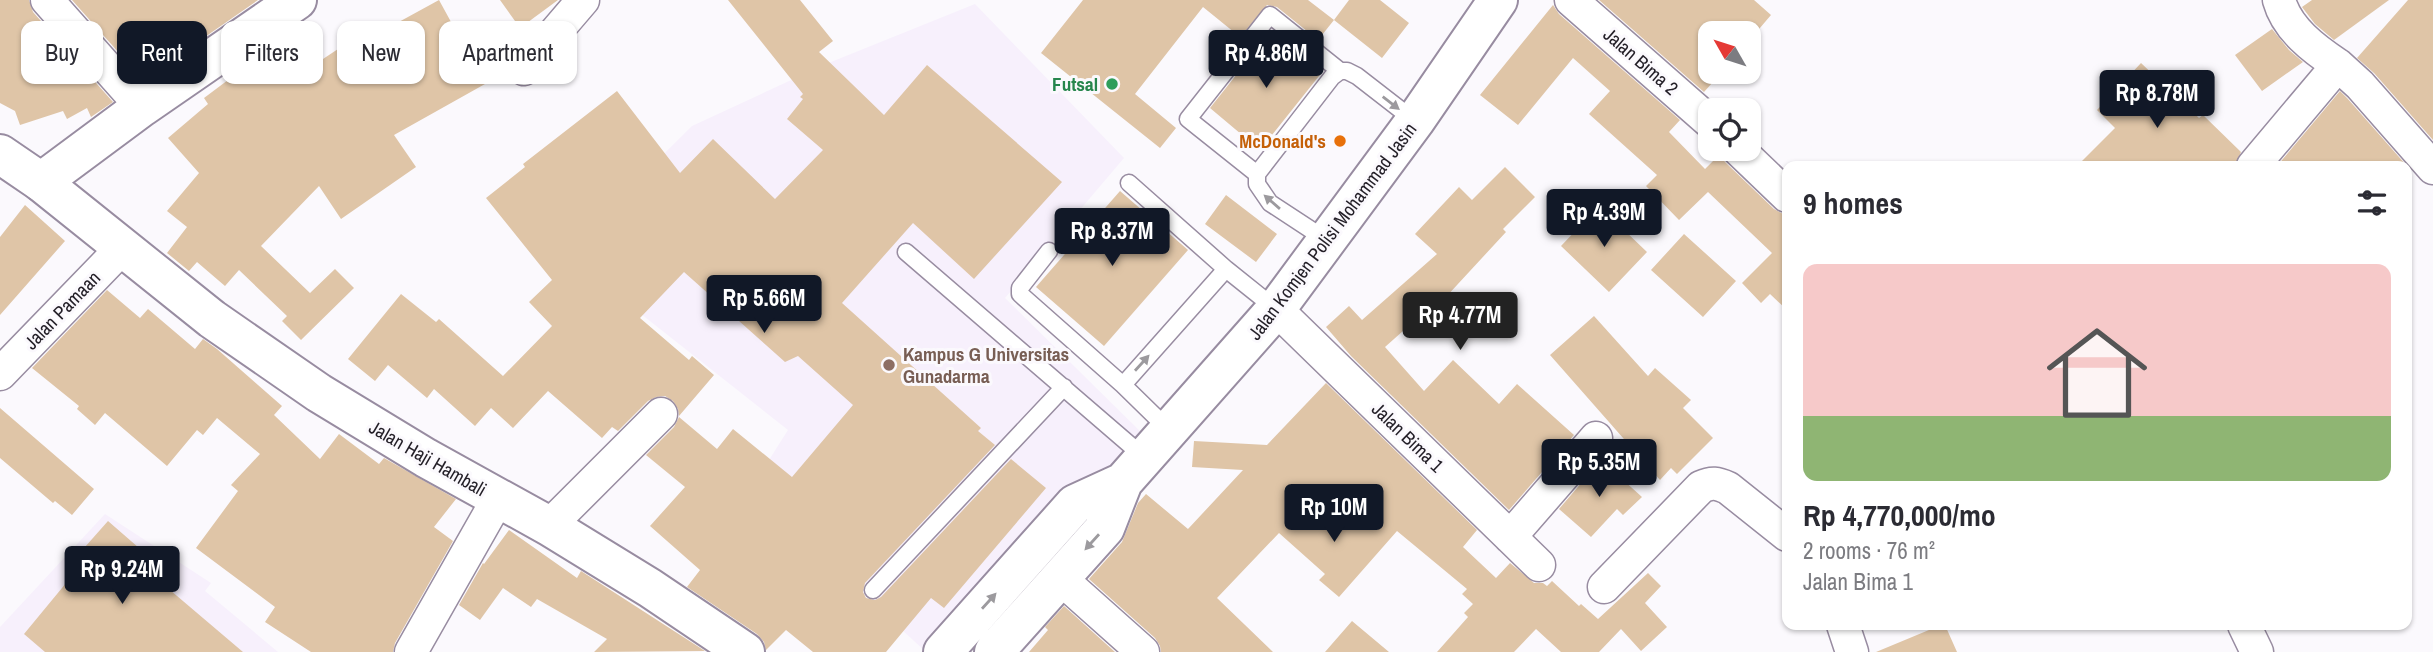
<!DOCTYPE html>
<html lang="en">
<head>
<meta charset="utf-8">
<style>
  body { margin:0; font-family:"Archivo Narrow",sans-serif; background:#f2f2f3; color:#2b2b33; height:100vh; display:flex; flex-direction:column; font-size:26px; white-space:nowrap }
  * { box-sizing:border-box; margin:0 }
  p { font-size:23px; color:#7c7c81 }
  .icon { flex:none; width:38px; height:38px; fill:none; stroke:currentColor; stroke-width:2; stroke-linecap:round; stroke-linejoin:round }
  .map { position:relative; flex:1; overflow:hidden }
  .panel { position:absolute; left:1782px; top:161px; width:630px; height:469px; display:flex; flex-direction:column; background:#fff; border-radius:14px; box-shadow:0 2px 5px #0004 }
  .panel>* { flex:none }
  .top-card { position:absolute; left:21px; top:21px; width:665px; height:63px; display:flex; gap:14px }
  .needle { width:46px; rotate:309deg }
  .buttons { position:absolute; left:1698px; top:21px; display:grid; gap:14px }
  .buttons a { display:grid; place-items:center; width:63px; height:63px; border-radius:14px; background:#fff; box-shadow:0 2px 5px #0004; font-size:35px }
  .price { position:absolute; translate:-50% -60px; padding:0 16px; border-radius:7px; background:#111827; color:#fff; font-size:23px; line-height:46px; filter:drop-shadow(0 2px 4px #0008) }
  .price::after { content:''; position:absolute; left:50%; top:42px; width:21px; height:16px; margin-left:-10px; background:inherit; clip-path:polygon(0 0,100% 0,50% 100%) }
  .price.active { background:#222; color:#fff }
  ul { padding:0; list-style:none }
  li { display:grid; align-content:center; gap:14px; height:371px; padding:0 21px }
  li+li { border-top:2px solid #e1e1e2 }
  li span { display:grid; place-items:center; height:217px; border-radius:14px; color:#555 }
  li>.icon { margin-inline-start:auto }
  span .icon { width:126px; height:126px; fill:#fffc; stroke-width:1 }
  li b { font-size:30px }
  h2 { display:flex; justify-content:space-between; align-items:center; height:84px; padding:0 21px; font-size:30px }
  .chip { padding:0 24px; border-radius:14px; background:#fff; box-shadow:0 2px 5px #0004; font-size:24px; line-height:63px }
  .chip.active { background:#111827; color:#fff }
  .map>svg:first-child { display:block }
  .built { fill:#f7f0fc }
  .building { fill:#dfc5a7 }
  .lines { fill:none; stroke-linecap:round; stroke-linejoin:round }
  .service-casing { stroke:#988ca1; stroke-width:19 }
  .minor-casing { stroke:#988ca1; stroke-width:35 }
  .tertiary-casing { stroke:#988ca1; stroke-width:42 }
  .secondary-casing { stroke:#988ca1; stroke-width:42 }
  .primary-casing { stroke:#988ca1; stroke-width:42 }
  .service { stroke:#fff; stroke-width:16 }
  .minor { stroke:#fff; stroke-width:32 }
  .tertiary { stroke:#fff; stroke-width:38 }
  .secondary { stroke:#fff; stroke-width:38 }
  .primary { stroke:#fff; stroke-width:38 }
  .oneway { fill:#9c9a9e }
  .leisure-dot { fill:#2e9e5b; stroke:#fbf9fd; stroke-width:2.5 }
  .food-dot { fill:#e8710a; stroke:#fbf9fd; stroke-width:2.5 }
  .education-dot { fill:#8d6e63; stroke:#fbf9fd; stroke-width:2.5 }
  .labels { text-anchor:middle; stroke-width:6; stroke-linejoin:round; paint-order:stroke }
  .street-label { font-size:19px; fill:#231f27; stroke:#fbf9fd }
  .leisure-label { font-size:19px; font-weight:bold; fill:#27864d; stroke:#fbf9fd; text-anchor:end }
  .food-label { font-size:19px; font-weight:bold; fill:#c56008; stroke:#fbf9fd; text-anchor:end }
  .education-label { font-size:19px; font-weight:bold; fill:#785e54; stroke:#fbf9fd; text-anchor:start }
</style>
</head>
<body>
<div class="map">
<svg width="2433" height="652" viewBox="0 0 2433 652">
  <rect width="100%" height="100%" fill="#fbf9fd"/>
  <path class="built" d="M975,4L1124,158L1005,298L1153,444L926,652L750,490L788,430L622,299L576,241L692,126L826,64Z
    M105,514L211,583L205,591L278,652H0V627Z"/>
  <path class="building" d="M0,0H29L33,12L113,102L91,117L87,108L67,119L63,111L20,125L15,111L0,103Z
    M72,0H258L143,80Z
    M439,0L485,84L394,135L416,167L341,219L319,186L261,246L310,293L335,269L354,288L301,340L282,321L287,316L239,270L225,286L197,262L189,271L167,253L187,227L167,211L199,173L168,138L208,104L204,98L244,68L250,77L296,46L311,67L341,47L344,52Z
    M500,0H558L520,28Z
    M728,0H800L833,41L819,52L884,115L927,65L1062,182L974,279L913,223L842,303L981,428L978,431L995,445L865,583L863,592L866,598L875,600L881,597L1011,459L1046,488L944,608L931,598L886,652H813L786,630L766,650L764,642L757,634L687,587L700,570L650,526L685,487L646,455L674,427L679,417L717,449L733,429L792,477L853,405L798,356L785,362L684,272L640,318L689,360L692,356L714,375L679,416L678,409L673,401L665,396L656,397L648,401L618,431L612,427L602,438L548,391L513,428L491,408L475,426L434,389L427,398L388,365L375,381L348,359L401,294L436,322L439,319L503,376L552,326L529,302L552,280L486,198L525,167L523,164L617,91L680,173L713,139L775,199L823,150L787,119L803,99L800,97L803,94Z
    M1083,0H1308L1334,20L1318,40L1277,7L1267,5L1240,37L1203,7L1135,94L1176,128L1160,148L1041,53Z
    M1349,0H1380L1409,23L1382,58L1334,20Z
    M1599,0H1754L1771,15L1748,42V33H1710V72H1722L1704,92Z
    M2312,0H2389L2334,40L2315,24L2302,7Z
    M2408,0H2433V140L2374,73L2357,58Z
    M1553,5L1559,14L1680,120L1669,132L1705,169L1720,154L1725,162L1774,209L1787,216V310L1770,294L1761,303L1742,283L1772,253L1708,192L1679,220L1646,186L1657,175L1589,114L1610,91L1573,58L1518,125L1480,95Z
    M2272,29L2289,50L2303,62L2262,91L2235,55Z
    M1272,30L1323,71L1260,150L1210,108Z
    M2141,63L2199,118L2203,115L2241,152L2235,166H2077L2115,128L2097,110Z
    M2340,91L2347,98L2407,166H2277Z
    M1505,167L1535,197L1503,229L1506,232L1433,311L1430,307L1385,347L1424,391L1453,360L1499,404L1517,384L1574,435L1509,510L1351,356L1326,327L1349,306L1362,320L1437,254L1415,234L1459,187L1472,200Z
    M1120,191L1188,250L1104,346L1036,287Z
    M1226,195L1277,234L1256,262L1205,224Z
    M25,205L65,241L0,315V237Z
    M1599,206L1647,252L1609,292L1561,246Z
    M1684,234L1736,281L1703,317L1651,270Z
    M107,290L140,318L148,309L195,349L203,339L217,349L282,406L274,415L320,459L339,434L379,464L384,458L456,499L434,527L453,541L395,643L393,652H311L265,622L275,607L196,548L238,491L231,485L260,454L217,418L203,435L197,430L167,466L105,413L95,425L77,409L79,406L32,368Z
    M1594,316L1648,376L1655,368L1691,400L1683,408L1713,438L1677,474L1671,468L1660,480L1550,355Z
    M1326,383L1477,530L1463,547L1496,578L1510,563L1534,583H1543L1547,586L1552,581L1579,606L1581,604L1598,619L1648,573L1661,586L1645,603L1667,627L1641,651L1621,629L1599,652H1561L1536,629L1514,652H1437L1468,617L1464,613L1473,604L1462,594L1467,589L1397,531L1339,597L1319,580L1325,574L1279,533L1217,598L1273,652H1161L1160,646L1155,638L1089,579L1122,542L1138,503L1146,494L1188,529L1243,470L1192,467L1194,441L1267,445Z
    M0,408L94,489L72,515L55,501L53,503L0,458Z
    M1601,460L1642,497L1623,515L1617,509L1591,537L1559,509Z
    M108,521L177,581L170,590L243,652H45L24,634L76,571L69,565Z
    M509,530L577,578L581,571L705,651L594,652L607,639L537,599L531,607L503,588L480,620L459,605L483,563L484,564Z
    M1064,606L1115,652H1029L1048,630L1045,627Z
    M1352,621L1389,652H1325Z
    M1941,625H1945L1957,652H1876Z"/>
  <g class="lines">
    <g class="service-casing">
      <path id="service" d="M1257,174L1188,119L1270,15L1340,71
        M1129,183L1226,269
        M1328,241L1270,203L1257,184V174L1332,77L1340,71H1347L1357,76L1415,121
        M1049,251L1020,288V294L1123,385
        M906,252L1144,457
        M1169,430L1123,385L1226,269L1276,309
        M873,590L1064,387"/>
    </g>
    <g class="minor-casing">
      <path id="minor" d="M47,0L142,107
        M1571,0L1710,122
        M2338,65L2360,85L2433,168
        M524,69L583,0
        M1738,149L1787,196
        M2253,166L2338,65C2314,49 2287,29 2279,0
        M1276,309L1539,565
        M0,374L123,247
        M549,526L661,414
        M1510,537L1596,438
        M1060,578L1143,652
        M1604,587L1701,487C1712,482 1717,483 1728,488L1787,535
        M1843,625L1852,652
        M2244,625L2257,652
        M411,652L499,497"/>
    </g>
    <g class="tertiary-casing">
      <path id="tertiary" d="M41,182L142,107L297,0"/>
    </g>
    <g class="secondary-casing">
      <path id="secondary" d="M0,154L41,182L212,319L319,393L426,458L549,526L650,588L745,652"/>
    </g>
    <g class="primary-casing">
      <path id="primary" d="M943,652L1075,504L1123,482
        M994,652L1105,528L1123,482L1276,309L1415,121L1498,0"/>
    </g>
    <use href="#service" class="service"/>
    <use href="#minor" class="minor"/>
    <use href="#tertiary" class="tertiary"/>
    <use href="#secondary" class="secondary"/>
    <use href="#primary" class="primary"/>
  </g>
  <defs><path id="oneway-solid" d="M-6-.8H1V-3.2L6.5 0L1 3.2V.8H-6Z" transform="scale(1.75)"/></defs>
  <g class="oneway">
    <use href="#oneway-solid" transform="translate(1391 103) rotate(38)"/>
    <use href="#oneway-solid" transform="translate(1272 202) rotate(-139)"/>
    <use href="#oneway-solid" transform="translate(1142 363) rotate(-48)"/>
    <use href="#oneway-solid" transform="translate(1092 542) rotate(132)"/>
    <use href="#oneway-solid" transform="translate(989 601) rotate(-48)"/>
  </g>
  <circle class="leisure-dot" cx="1112" cy="84" r="7"/>
  <circle class="food-dot" cx="1340" cy="141" r="7"/>
  <circle class="education-dot" cx="889" cy="365" r="7"/>
  <g class="labels">
    <g class="street-label">
      <text transform="translate(1641 61) rotate(41)" y="7">Jalan Bima 2</text>
      <text transform="translate(1332 231) rotate(-53)" y="7">Jalan Komjen Polisi Mohammad Jasin</text>
      <text transform="translate(62 310) rotate(-46)" y="7">Jalan Pamaan</text>
      <text transform="translate(1408 437) rotate(44)" y="7">Jalan Bima 1</text>
      <text transform="translate(428 458) rotate(30)" y="7">Jalan Haji Hambali</text>
    </g>
    <g class="leisure-label">
      <text x="1098" y="91">Futsal</text>
    </g>
    <g class="food-label">
      <text x="1326" y="148">McDonald's</text>
    </g>
    <g class="education-label">
      <text x="903" y="361">Kampus G Universitas<tspan x="903" dy="22">Gunadarma</tspan></text>
    </g>
  </g>
</svg>
<div class="buttons">
<a><svg class="needle" viewBox="-14 -14 28 28"><path d="M0-13l5 13h-10z" fill="#e53935"/><path d="M0 13l5-13h-10z" fill="#7c7c81"/></svg></a>
<a><svg class="icon" aria-label="locate" viewBox="0 0 24 24"><circle cx="12" cy="12" r="6"/><path d="M12 2v4M12 18v4M2 12h4M18 12h4"/></svg></a>
</div>
<b class="price" style="left:1266px;top:90px">Rp 4.86M</b>
<b class="price" style="left:2157px;top:130px">Rp 8.78M</b>
<b class="price" style="left:1604px;top:249px">Rp 4.39M</b>
<b class="price" style="left:1112px;top:268px">Rp 8.37M</b>
<b class="price" style="left:764px;top:335px">Rp 5.66M</b>
<b class="price active" style="left:1460px;top:352px">Rp 4.77M</b>
<b class="price" style="left:1599px;top:499px">Rp 5.35M</b>
<b class="price" style="left:1334px;top:544px">Rp 10M</b>
<b class="price" style="left:122px;top:606px">Rp 9.24M</b>
<div class="top-card">
<a class="chip">Buy</a>
<a class="chip active">Rent</a>
<a class="chip">Filters</a>
<a class="chip">New</a>
<a class="chip">Apartment</a>
</div>
<section class="panel">
<h2>9 homes<svg class="icon" aria-label="filters" viewBox="0 0 24 24"><path d="M4 7h16M4 17h16"/><circle cx="9" cy="7" r="2"/><circle cx="15" cy="17" r="2"/></svg></h2>
<ul>
<li><span style="background:linear-gradient(#f6c9c9 70%,#8fb573 0)"><svg class="icon" aria-label="home" viewBox="0 0 24 24"><path d="M3 11l9-7 9 7M6 9v11h12V9"/></svg></span><div><b>Rp 4,770,000/mo</b><p>2 rooms · 76 m²</p><p>Jalan Bima 1</p></div></li>
</ul>
</section>
</div>
</body>
</html>
